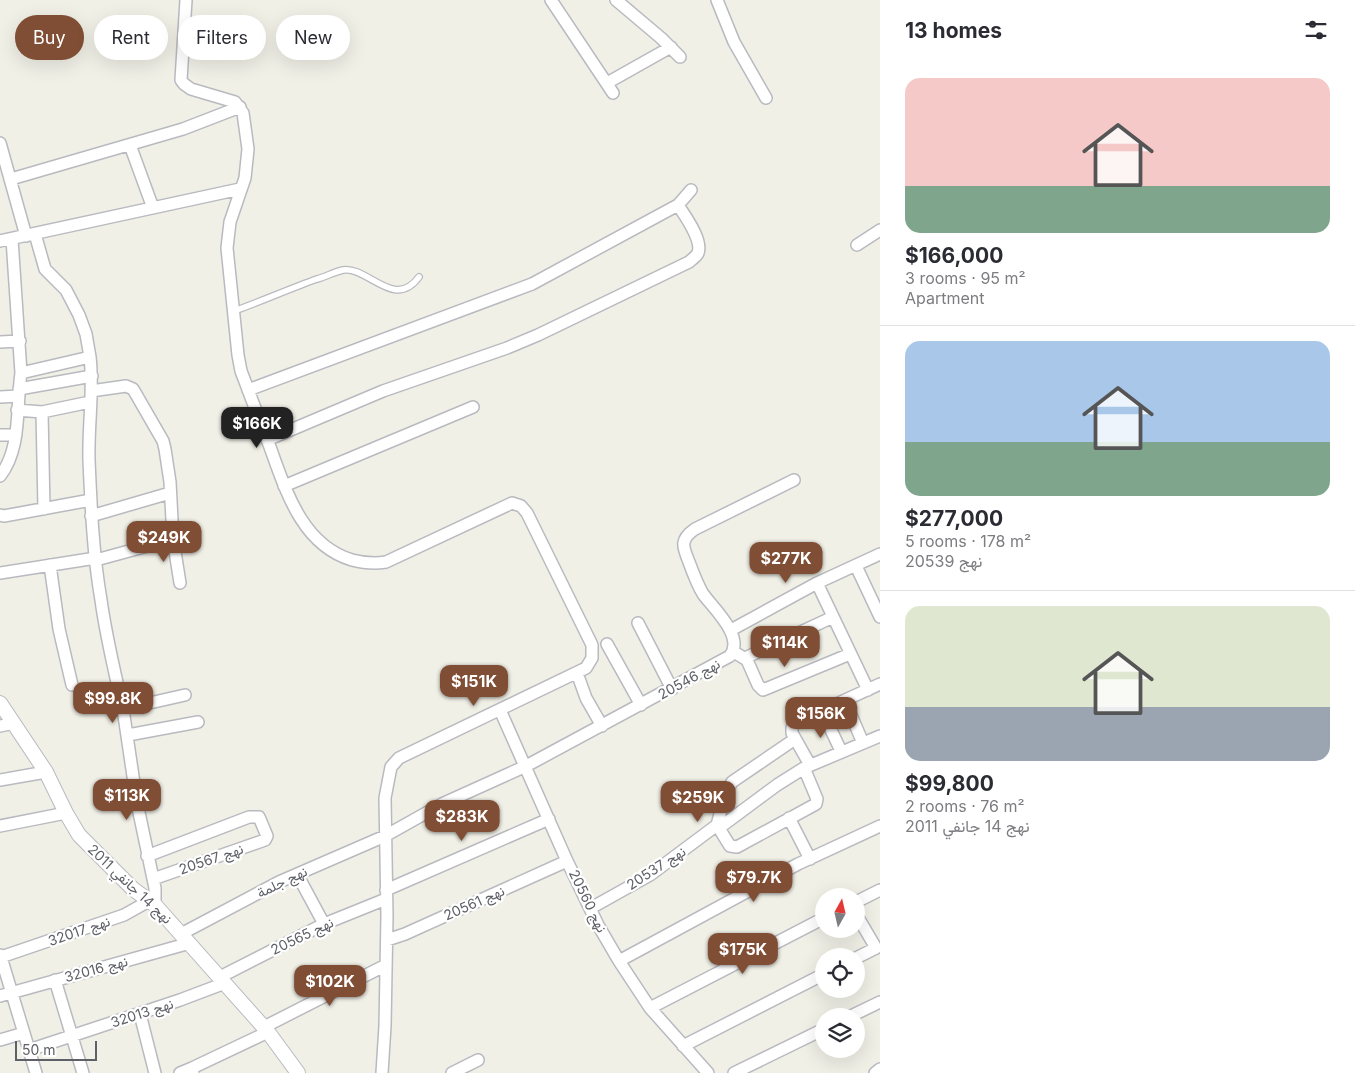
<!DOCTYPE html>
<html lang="en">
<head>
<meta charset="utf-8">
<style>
  body { margin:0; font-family:Inter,Vazirmatn,sans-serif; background:#f2f2f3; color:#2b2b33; height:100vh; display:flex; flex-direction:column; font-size:19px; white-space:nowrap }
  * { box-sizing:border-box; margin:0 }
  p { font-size:16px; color:#7c7c81 }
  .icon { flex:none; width:28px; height:28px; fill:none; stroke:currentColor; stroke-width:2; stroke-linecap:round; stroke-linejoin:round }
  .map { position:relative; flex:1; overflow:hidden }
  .details { display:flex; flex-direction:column; background:#fff; width:475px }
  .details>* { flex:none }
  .top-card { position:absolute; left:15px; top:15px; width:475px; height:45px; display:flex; gap:10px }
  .needle { width:32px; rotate:8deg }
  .buttons { position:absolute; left:815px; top:888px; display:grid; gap:10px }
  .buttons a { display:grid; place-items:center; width:50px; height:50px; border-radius:50%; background:#fff; box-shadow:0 5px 20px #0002; font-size:25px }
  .scale { position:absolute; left:15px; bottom:12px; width:82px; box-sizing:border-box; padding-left:5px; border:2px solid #5e6067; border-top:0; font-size:14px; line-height:18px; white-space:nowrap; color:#5e6067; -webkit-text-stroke:4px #fff; paint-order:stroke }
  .price { position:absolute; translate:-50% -42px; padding:0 11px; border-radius:10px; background:#804e34; color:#fff; font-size:16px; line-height:32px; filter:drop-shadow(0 1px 2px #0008) }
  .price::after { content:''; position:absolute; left:50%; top:30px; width:15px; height:11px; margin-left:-8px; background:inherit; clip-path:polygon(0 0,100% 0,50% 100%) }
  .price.active { background:#222; color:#fff }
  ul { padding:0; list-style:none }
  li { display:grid; align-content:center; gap:10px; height:265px; padding:0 25px }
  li+li { border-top:1px solid #e1e1e2 }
  li span { display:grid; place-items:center; height:155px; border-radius:15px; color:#555 }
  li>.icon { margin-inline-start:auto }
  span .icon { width:90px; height:90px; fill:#fffc; stroke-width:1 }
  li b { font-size:21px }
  h2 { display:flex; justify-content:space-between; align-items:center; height:60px; padding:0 25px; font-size:21px }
  .tag { padding:0 18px; border-radius:22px; background:#fff; box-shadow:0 5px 20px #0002; font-size:18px; line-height:45px }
  .tag.active { background:#804e34; color:#fff }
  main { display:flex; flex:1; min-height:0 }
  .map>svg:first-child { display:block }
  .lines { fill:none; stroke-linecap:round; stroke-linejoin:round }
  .service-casing { stroke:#b9bac0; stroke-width:8 }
  .minor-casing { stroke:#b9bac0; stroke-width:14 }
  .tertiary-casing { stroke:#b9bac0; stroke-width:16 }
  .service { stroke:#fff; stroke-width:5.5 }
  .minor { stroke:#fff; stroke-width:11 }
  .tertiary { stroke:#fff; stroke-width:14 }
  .labels { text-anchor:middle; stroke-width:4.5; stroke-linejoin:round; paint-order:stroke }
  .street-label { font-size:14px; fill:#5e6067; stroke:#fff }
</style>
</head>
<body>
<main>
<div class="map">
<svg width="880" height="1073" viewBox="0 0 880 1073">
  <rect width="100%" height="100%" fill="#f0f0e7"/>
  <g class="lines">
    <g class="service-casing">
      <path id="service" d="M234,311C262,301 289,289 317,279C325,277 334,272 343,270C368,266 394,311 419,277"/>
    </g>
    <g class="minor-casing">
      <path id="minor" d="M186,0L181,80L184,84L191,89L235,102L243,113L248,149L245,178L230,222L227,248L238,355L241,371C251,397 260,422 270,447C286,491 302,545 352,560C364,563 375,564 386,562L512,503L521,506L527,513L592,645V658L586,668L399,758L391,767L385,798L387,916L385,1026L382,1073
        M551,0L613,93
        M616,0L661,38L680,57
        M717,0L734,42L766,98
        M607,83L671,47
        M0,143L26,236
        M130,145L153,208
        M11,179L183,129L240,107
        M35,234L45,269L66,290L79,315L86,334L90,357
        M12,239L21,373
        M0,241L240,189
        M857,245L880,230
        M0,342L20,341
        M19,389L92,376
        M248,390L532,284L678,205L691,190
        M91,391L126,386L133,389L163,441L165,449L170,482L173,539L180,583
        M0,397L18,396
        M17,410L42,412
        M0,435H16
        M267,440L383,391L507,348L538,335L689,262C692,259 696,257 698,253C703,240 685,216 678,205
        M0,476C22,448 16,406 21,373L90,357C94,391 88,425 89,460C91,506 93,554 101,600C106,637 115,673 123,709L185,695
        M284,486L473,407
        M44,509L42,412L90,402
        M0,515L4,516L91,500
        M91,516L170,493
        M96,560L173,539
        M50,565L59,629L72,685
        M856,566L880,617
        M0,573L96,558
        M817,583L868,690
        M638,623L672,689
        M731,630L817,583L880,554
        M607,644L641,705
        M734,652L747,660L758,685L763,690L850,654
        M745,658L833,617
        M577,673L586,698L602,726
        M845,701L863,743
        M123,709L137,803L155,888V905
        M500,710L567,861L598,925L619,961L650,1008L708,1073
        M822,711L841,751
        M0,726L14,723
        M128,735L198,722
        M810,765L792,733V728L795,723L880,684
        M0,780L46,772
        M789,818L810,859
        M717,825L730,846L737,847L816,804L817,799L804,768
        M0,826L66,813
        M719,828L777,785L804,768L880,736
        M147,856L249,817H259L267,836L265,840L153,879
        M297,874L324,924
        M386,890L549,819
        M856,902L880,890
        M591,908L650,875L717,825L725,795L732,782L795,739
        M856,914L876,948L856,958
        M181,934L279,882L385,836L442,804L526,766L730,656C745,637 714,609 703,594C697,584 693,573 689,562C683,547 679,540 695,529L794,480
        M387,940L405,934L567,861
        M0,955L1,957L124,915L149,901
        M1,957L36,1073
        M619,961L798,864L880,826
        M220,977L324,924L386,899
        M55,980L83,1073
        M0,996L190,943
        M650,1008L824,918
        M140,1014L155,1073
        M851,1016L880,1002
        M264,1027L386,965
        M0,1040L24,1033
        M683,1046L824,974
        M29,1050L180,1000L225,983
        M180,1073L192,1068
        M193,1073L192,1068L268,1032
        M452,1073L478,1060
        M734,1073L824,1029
        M875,1073L880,1069"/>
    </g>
    <g class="tertiary-casing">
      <path id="tertiary" d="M0,703L46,772L66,813L79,835L133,889L155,905L268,1032L298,1073"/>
    </g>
    <use href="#service" class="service"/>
    <use href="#minor" class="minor"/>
    <use href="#tertiary" class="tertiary"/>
  </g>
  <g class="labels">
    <g class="street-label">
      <text transform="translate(689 679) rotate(-29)" y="5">نهج 20546</text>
      <text transform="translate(211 859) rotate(-19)" y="5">نهج 20567</text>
      <text transform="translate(656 868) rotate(-33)" y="5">نهج 20537</text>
      <text transform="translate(282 882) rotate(-26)" y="5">نهج جلمة</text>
      <text transform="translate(130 884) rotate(43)" y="5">نهج 14 جانفي 2011</text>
      <text transform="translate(588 901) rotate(64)" y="5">نهج 20560</text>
      <text transform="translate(474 903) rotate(-24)" y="5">نهج 20561</text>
      <text transform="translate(79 931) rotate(-19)" y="5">نهج 32017</text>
      <text transform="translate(302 936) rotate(-26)" y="5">نهج 20565</text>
      <text transform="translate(96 969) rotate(-15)" y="5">نهج 32016</text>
      <text transform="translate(142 1013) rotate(-18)" y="5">نهج 32013</text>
    </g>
  </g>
</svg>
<div class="buttons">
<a><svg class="needle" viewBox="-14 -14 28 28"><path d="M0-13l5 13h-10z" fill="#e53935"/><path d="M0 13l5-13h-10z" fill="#7c7c81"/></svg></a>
<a><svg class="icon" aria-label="locate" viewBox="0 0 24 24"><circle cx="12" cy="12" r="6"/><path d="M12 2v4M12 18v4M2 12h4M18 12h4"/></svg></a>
<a><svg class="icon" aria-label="layers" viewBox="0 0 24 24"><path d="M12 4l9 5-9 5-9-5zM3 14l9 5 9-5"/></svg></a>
</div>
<div class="scale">50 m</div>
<b class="price active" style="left:257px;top:449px">$166K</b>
<b class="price" style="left:164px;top:563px">$249K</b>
<b class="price" style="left:786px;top:584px">$277K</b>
<b class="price" style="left:785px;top:668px">$114K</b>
<b class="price" style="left:474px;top:707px">$151K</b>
<b class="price" style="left:113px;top:724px">$99.8K</b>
<b class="price" style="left:821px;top:739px">$156K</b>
<b class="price" style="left:127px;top:821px">$113K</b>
<b class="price" style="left:698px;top:823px">$259K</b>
<b class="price" style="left:462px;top:842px">$283K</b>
<b class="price" style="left:754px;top:903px">$79.7K</b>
<b class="price" style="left:743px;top:975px">$175K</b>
<b class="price" style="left:330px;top:1007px">$102K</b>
<div class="top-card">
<a class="tag active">Buy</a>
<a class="tag">Rent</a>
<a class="tag">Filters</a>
<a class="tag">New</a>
</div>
</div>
<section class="details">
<h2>13 homes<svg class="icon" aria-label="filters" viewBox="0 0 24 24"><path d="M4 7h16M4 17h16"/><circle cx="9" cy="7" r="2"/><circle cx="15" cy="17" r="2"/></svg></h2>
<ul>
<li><span style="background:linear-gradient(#f6c9c9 70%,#7fa58c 0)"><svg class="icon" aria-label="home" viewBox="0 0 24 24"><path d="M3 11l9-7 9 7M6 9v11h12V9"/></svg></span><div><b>$166,000</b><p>3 rooms · 95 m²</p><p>Apartment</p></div></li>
<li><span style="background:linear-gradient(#a9c7e8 65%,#7fa58c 0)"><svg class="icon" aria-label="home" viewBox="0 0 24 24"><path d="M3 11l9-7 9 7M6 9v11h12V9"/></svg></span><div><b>$277,000</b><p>5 rooms · 178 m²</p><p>نهج 20539</p></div></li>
<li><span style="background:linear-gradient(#dfe7d0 65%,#9aa5b1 0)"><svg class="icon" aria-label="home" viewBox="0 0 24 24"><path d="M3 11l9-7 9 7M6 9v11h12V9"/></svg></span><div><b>$99,800</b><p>2 rooms · 76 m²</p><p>نهج 14 جانفي 2011</p></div></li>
</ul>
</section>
</main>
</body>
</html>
